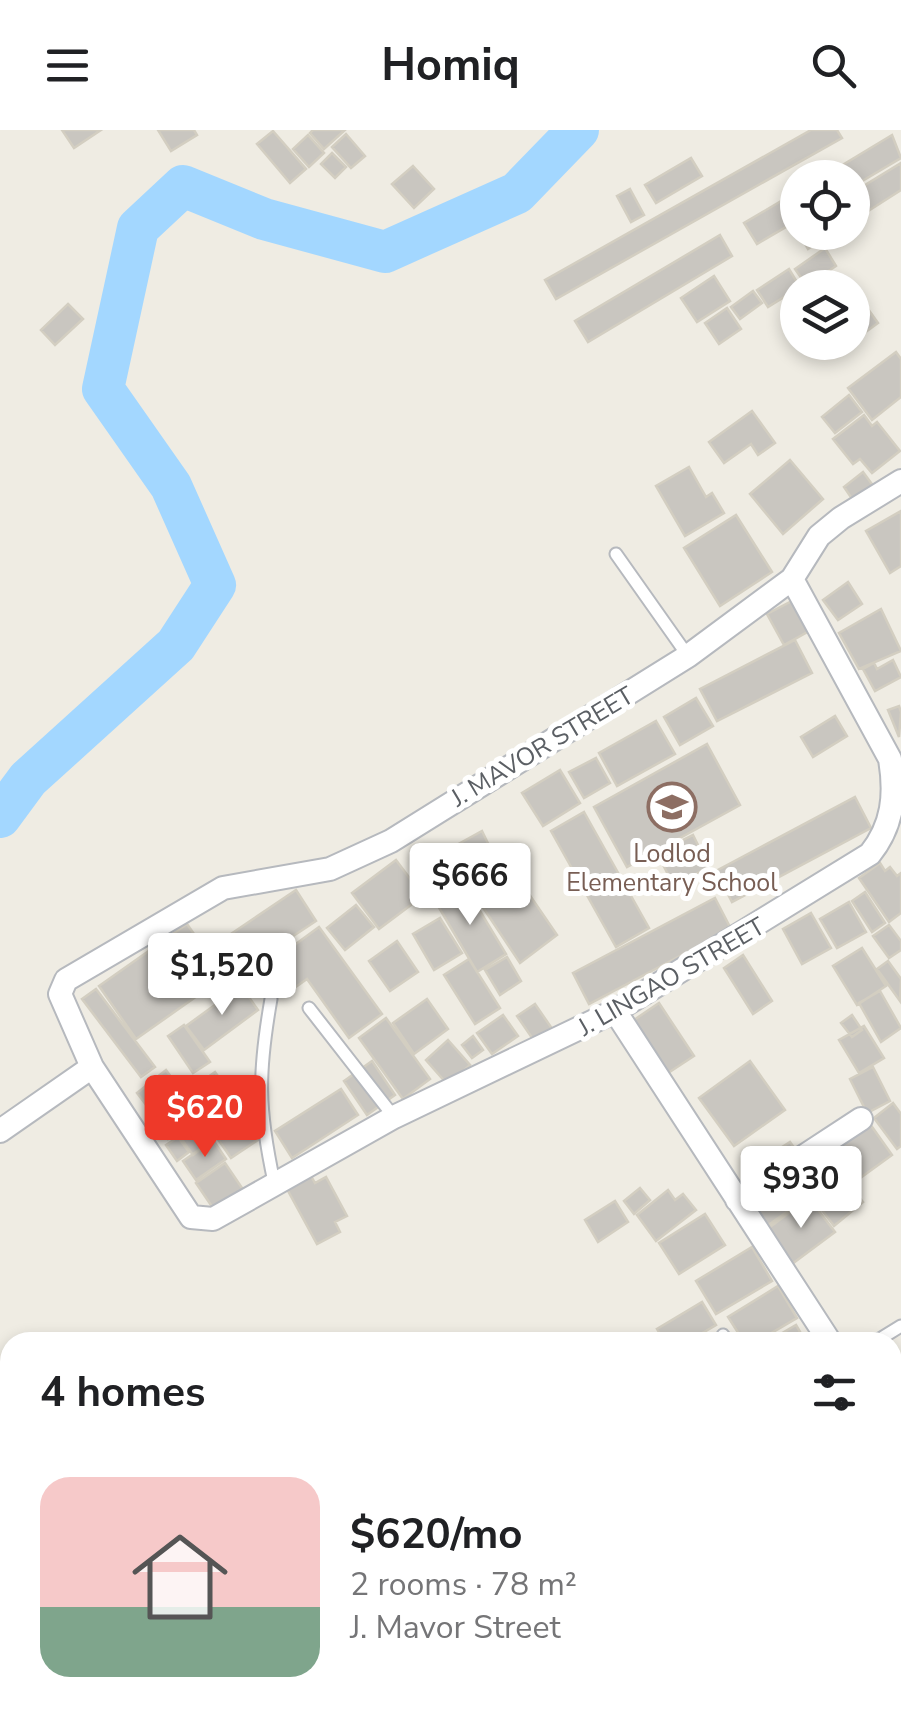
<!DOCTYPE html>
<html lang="en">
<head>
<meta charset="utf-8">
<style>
  body { margin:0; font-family:"Nunito Sans",sans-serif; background:#f2f2f2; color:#202124; height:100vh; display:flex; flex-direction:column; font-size:38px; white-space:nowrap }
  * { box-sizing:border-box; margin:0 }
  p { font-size:32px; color:#757577 }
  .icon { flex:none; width:55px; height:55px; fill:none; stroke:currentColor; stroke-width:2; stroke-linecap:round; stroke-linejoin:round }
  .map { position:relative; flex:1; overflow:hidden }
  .panel { position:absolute; left:0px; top:1202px; width:902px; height:392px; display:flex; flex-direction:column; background:#fff; border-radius:30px 30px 0 0; box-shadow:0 5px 15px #0003 }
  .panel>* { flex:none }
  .tools { position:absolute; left:780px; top:30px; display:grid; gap:20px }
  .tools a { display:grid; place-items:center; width:90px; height:90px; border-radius:50%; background:#fff; box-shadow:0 5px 15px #0003; font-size:50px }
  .price { position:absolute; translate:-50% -85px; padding:0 22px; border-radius:10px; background:#fff; color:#222; font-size:32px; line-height:65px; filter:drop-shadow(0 2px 5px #0008) }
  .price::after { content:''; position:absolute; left:50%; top:60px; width:30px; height:22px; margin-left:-15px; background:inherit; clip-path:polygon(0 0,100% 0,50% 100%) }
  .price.on { background:#ee3929; color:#fff }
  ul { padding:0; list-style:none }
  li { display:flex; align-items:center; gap:30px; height:250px; padding:0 40px }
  li span { display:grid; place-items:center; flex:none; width:280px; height:200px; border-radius:30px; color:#555 }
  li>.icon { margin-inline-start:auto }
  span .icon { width:120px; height:120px; fill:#fffc; stroke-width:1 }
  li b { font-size:42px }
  h2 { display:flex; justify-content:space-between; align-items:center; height:120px; padding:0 40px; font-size:42px }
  header { display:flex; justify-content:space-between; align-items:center; height:130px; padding:0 40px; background:#fff; font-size:45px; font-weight:700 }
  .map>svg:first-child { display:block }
  .green { fill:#bfe7bf }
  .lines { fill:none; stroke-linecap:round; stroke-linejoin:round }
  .river { stroke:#a3d7ff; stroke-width:42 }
  .building { fill:#c9c6c0; stroke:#d3cec1; stroke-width:2.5 }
  .service-casing { stroke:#b6b9be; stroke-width:15 }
  .minor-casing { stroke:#b6b9be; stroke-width:26 }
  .tertiary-casing { stroke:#b6b9be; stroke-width:31 }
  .service { stroke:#fff; stroke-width:11 }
  .minor { stroke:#fff; stroke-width:22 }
  .tertiary { stroke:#fff; stroke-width:28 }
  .labels { text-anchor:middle; stroke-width:10; stroke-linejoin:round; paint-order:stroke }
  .street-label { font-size:25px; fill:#5b5f64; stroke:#fff }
  .education-label { font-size:25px; fill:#785e54; stroke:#fff }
</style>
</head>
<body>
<header><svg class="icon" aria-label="menu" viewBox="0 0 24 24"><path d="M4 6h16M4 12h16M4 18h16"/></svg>Homiq<svg class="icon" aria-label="search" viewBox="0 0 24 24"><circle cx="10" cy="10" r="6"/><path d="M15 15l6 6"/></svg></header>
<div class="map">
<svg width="901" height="1593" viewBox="0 0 901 1593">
  <rect width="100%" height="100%" fill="#efece3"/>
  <path class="green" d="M892,1349L901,1365V1477L892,1482Z"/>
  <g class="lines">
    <path class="river" d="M0,687L28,649L176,515L215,455L171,356L103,259L138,98L183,56L264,89L385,122L517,63L578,0"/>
  </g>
  <path class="building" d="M62,0H101L74,18Z
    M158,0H194L197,5L171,21Z
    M313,0H345L324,19L310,3Z
    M811,0H837L842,8L556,169L545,150Z
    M273,1L306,39L290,53L257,14Z
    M346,4L365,26L351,38L332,17Z
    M308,5L324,23L309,37L293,19Z
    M892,5L901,28L852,57V48H821Z
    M332,23L346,37L335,48L321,34Z
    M691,28L702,46L656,73L645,55Z
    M901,33V60L862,85L852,63Z
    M413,36L434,59L414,78L392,54Z
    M630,59L644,85L631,92L617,66Z
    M798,61V90L757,114L744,93Z
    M798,102H834L808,119Z
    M720,105L732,126L588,212L575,191Z
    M825,118L836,136L807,156L795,139Z
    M789,139L800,157L768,177L757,160Z
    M714,146L730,171L697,192L681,168Z
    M753,161L762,173L740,189L731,177Z
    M68,174L83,189L55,215L41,200Z
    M727,178L741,199L719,214L705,193Z
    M868,179L878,193L852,212V190Z
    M896,222L901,229V267L872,290L848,258Z
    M849,265L862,282L835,303L822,287Z
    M752,281L775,313L758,325L751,314L724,333L709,312Z
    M864,285L872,296L877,292L900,321L872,343L860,329L853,334L833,309Z
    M790,330L823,369L783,404L750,364Z
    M689,337L706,367L712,363L724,383L685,406L656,356Z
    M863,342L877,361L857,376L844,357Z
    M901,381V436L890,443L866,401Z
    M736,385L772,442L720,476L684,418Z
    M848,452L862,474L838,490L823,470Z
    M794,470L811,500L784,515L767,484Z
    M881,479L901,521L859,539L839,503Z
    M795,510L812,543L717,591L700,559Z
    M893,530L901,547L875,561L863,539L874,533L877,539Z
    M696,568L713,596L680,615L664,587Z
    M899,576L901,582L899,607L888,580Z
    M835,586L847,606L813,627L801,607Z
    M656,591L675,624L617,656L599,623Z
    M707,614L740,675L627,737L594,677Z
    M596,628L610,653L584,668L569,642Z
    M560,640L580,673L543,696L522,663Z
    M855,667L871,698L732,772L716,741Z
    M584,682L649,798L616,817L551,701Z
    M482,701L496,730L458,752L444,722Z
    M693,705L709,737L674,756L657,723Z
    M505,729L557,805L520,833L468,755Z
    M396,730L423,766L379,799L352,763Z
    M880,733L885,741L890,737L897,746L901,743V783L889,792L859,748Z
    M463,753L506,824L477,842L435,771Z
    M296,760L316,791L236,844L216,814Z
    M865,762L885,793L872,802L852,771Z
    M715,768L731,799L589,874L573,843Z
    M849,772L866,802L837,818L820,789Z
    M356,775L374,797L345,820L327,798Z
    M811,783L831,818L802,834L783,799Z
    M440,788L462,823L434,840L413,804Z
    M187,794L224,847L136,909L99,856Z
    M889,795L901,811V820L889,828L873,806Z
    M319,797L382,884L349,908L307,849L283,866L263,838Z
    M397,811L418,842L390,861L369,831Z
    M862,818L886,856L857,875L833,836Z
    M743,825L772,871L753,884L724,838Z
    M507,827L521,851L500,865L485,840Z
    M469,829L500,878L475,894L444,845Z
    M888,831L901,849L900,871L877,839Z
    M241,856L258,880L204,920L186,896Z
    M96,859L155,937L141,947L82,869Z
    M880,861L901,898L881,912L859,873Z
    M427,869L448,899L414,924L393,893Z
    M659,873L694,926L665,945L631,892Z
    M535,874L555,903L537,915L517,886Z
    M503,885L518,906L492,924L477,903Z
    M852,885L862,900L852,907L841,893Z
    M386,888L430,949L403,969L359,908Z
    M184,895L210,932L193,943L168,906Z
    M864,896L884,928L859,943L839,910Z
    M473,906L483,920L472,928L462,915Z
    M448,910L470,935L448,955L426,930Z
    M372,931L395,965L367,985L344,951Z
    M750,931L785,980L734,1016L699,968Z
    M873,937L890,971L867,983L850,949Z
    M166,940L182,962L153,984L137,963Z
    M215,942L261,1008L231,1028L186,963Z
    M341,959L358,985L292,1028L275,1001Z
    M190,971L200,986L168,1009L158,994Z
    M893,973L901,984V1016L897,1019L874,988Z
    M197,990L212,1011L193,1025L178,1004Z
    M870,994L892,1025L852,1054L829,1023Z
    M178,1007L189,1022L177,1031L166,1015Z
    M213,1010L226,1029L196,1050L183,1031Z
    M790,1012L797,1022L779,1033L773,1023Z
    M824,1023L843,1049L830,1059L811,1032Z
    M225,1033L244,1061L215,1081L196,1053Z
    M311,1046L315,1053L326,1047L347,1086L335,1092L340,1102L317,1114L287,1059Z
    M785,1046L802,1071L767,1096L749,1070Z
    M847,1052L863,1072L834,1096L818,1075Z
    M640,1058L650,1070L634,1084L624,1071Z
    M668,1060L675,1070L683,1064L696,1080L656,1111L637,1085Z
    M809,1068L835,1102L792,1134L766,1100Z
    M615,1071L628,1092L598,1112L585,1090Z
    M705,1084L725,1115L679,1144L659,1113Z
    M752,1117L772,1151L716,1184L696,1151Z
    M778,1156L797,1188L756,1212H744L728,1187Z
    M702,1172L716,1195L687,1212H665L657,1199Z
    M796,1195L806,1212H767Z
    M901,1288V1317L892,1302V1293Z
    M34,1585H74L80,1593H40Z
    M531,1585H560L565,1593H518Z"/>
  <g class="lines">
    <g class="service-casing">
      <path id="service" d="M616,424L688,526
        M271,869C258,943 258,978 274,1052
        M309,878L394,987
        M723,1205L728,1212
        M875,1212L901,1196"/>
    </g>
    <g class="minor-casing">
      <path id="minor" d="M792,449L890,629C896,665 893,695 870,724L615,881L394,987L213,1089L191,1087L92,937L60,864L66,850L223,758L330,739L391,711L688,526L792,449L819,406L841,388L901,351
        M615,881L830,1212
        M0,1001L92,937
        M737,1070L861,989
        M892,1339L901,1351"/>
    </g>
    <g class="tertiary-casing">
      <path id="tertiary" d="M892,1484L901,1479
        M464,1585L472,1593
        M366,1593L374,1585
        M721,1593L733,1585"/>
    </g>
    <use href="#service" class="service"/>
    <use href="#minor" class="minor"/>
    <use href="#tertiary" class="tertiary"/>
  </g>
  <defs>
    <g id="school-ring" transform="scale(2.5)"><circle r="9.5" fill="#fff" stroke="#8d6e63" stroke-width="1.5"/><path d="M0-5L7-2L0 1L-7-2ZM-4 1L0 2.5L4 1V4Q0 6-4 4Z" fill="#8d6e63"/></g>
  </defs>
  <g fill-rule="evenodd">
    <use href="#school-ring" x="672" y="677"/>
  </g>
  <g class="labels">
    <g class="street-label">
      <text transform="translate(542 616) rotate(-31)" y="9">J. MAVOR STREET</text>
      <text transform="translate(671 846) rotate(-30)" y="9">J. LINGAO STREET</text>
    </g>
    <g class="education-label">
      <text x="672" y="732">Lodlod<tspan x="672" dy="29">Elementary School</tspan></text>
    </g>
  </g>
</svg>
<div class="tools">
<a><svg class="icon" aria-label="locate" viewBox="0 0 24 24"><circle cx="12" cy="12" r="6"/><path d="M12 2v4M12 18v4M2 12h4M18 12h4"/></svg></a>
<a><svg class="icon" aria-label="layers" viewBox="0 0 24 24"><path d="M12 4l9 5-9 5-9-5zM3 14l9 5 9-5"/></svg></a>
</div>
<b class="price" style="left:470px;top:798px">$666</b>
<b class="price" style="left:222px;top:888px">$1,520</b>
<b class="price on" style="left:205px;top:1030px">$620</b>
<b class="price" style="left:801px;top:1101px">$930</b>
<section class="panel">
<h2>4 homes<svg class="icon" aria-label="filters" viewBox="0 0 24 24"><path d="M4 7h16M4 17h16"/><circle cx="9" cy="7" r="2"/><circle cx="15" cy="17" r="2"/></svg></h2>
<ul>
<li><span style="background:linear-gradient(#f6c9c9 65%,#7fa58c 0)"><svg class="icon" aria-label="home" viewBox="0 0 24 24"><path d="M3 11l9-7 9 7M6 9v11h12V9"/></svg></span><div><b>$620/mo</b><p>2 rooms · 78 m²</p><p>J. Mavor Street</p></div></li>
</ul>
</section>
</div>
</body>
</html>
